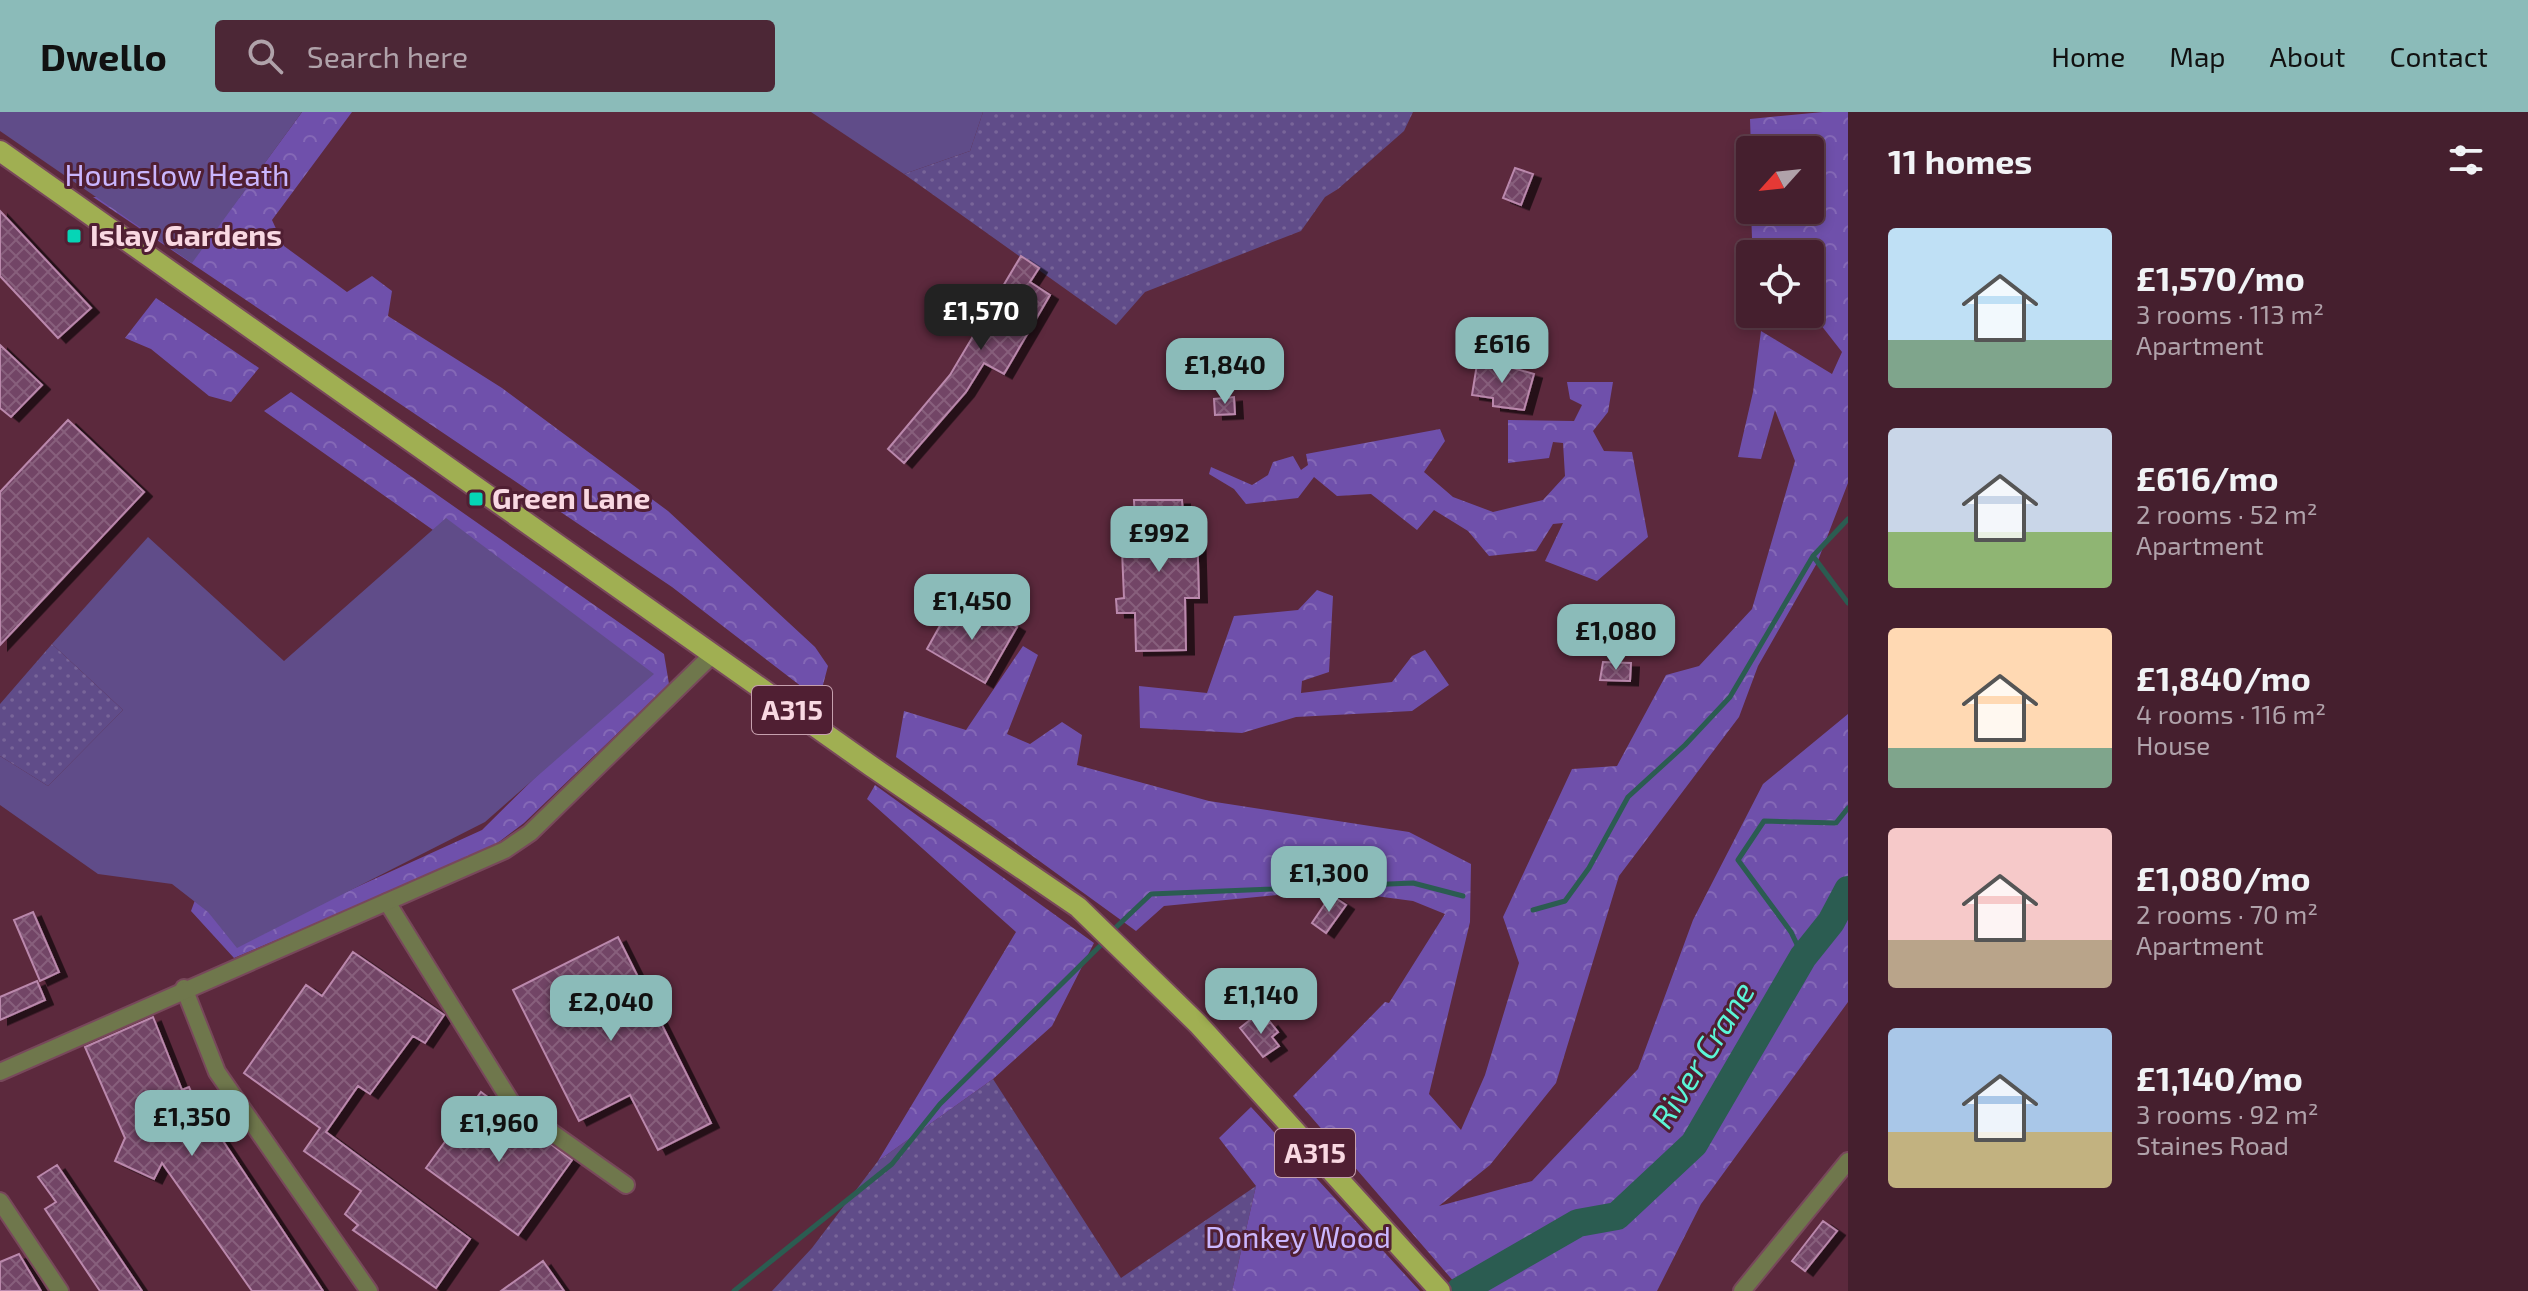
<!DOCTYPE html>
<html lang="en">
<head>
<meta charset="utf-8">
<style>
  body { margin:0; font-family:"Exo 2",sans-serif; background:#4c2736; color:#f1f3f6; height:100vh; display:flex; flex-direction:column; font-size:30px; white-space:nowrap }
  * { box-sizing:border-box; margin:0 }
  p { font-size:26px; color:#b0a2aa }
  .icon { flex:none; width:44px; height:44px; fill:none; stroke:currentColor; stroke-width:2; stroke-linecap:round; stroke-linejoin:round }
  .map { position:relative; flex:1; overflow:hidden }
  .side { display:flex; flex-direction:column; background:#451f2e; width:680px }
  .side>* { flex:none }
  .needle { width:52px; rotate:243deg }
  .tools { position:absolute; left:1736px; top:24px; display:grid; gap:16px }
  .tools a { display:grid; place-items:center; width:88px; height:88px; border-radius:8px; background:#451f2e; box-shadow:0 4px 12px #0003,0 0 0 2px #5d3d4a; font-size:40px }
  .price { position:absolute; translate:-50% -68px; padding:0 18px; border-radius:16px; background:#8bbbb9; color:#111; font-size:26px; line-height:52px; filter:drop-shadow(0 2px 4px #0008) }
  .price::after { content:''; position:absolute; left:50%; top:48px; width:24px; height:18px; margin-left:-12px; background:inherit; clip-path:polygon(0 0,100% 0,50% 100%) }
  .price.current { background:#222; color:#fff }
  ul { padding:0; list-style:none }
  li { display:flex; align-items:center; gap:24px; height:200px; padding:0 40px }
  li span { display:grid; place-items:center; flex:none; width:224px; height:160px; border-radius:8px; color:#555 }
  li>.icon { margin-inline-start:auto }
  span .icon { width:96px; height:96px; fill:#fffc; stroke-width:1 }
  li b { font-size:34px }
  h2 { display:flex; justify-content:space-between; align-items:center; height:96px; padding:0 40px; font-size:34px }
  header { display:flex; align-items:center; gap:48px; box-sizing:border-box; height:112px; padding:0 40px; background:#8bbbb9; color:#111 }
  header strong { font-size:38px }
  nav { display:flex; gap:44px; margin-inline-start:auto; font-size:28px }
  .search { width:560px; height:72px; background:#4c2736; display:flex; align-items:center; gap:20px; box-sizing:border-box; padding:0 28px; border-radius:8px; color:#b0a2aa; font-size:30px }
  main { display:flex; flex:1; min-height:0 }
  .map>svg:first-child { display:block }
  .grass { fill:url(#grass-dots) }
  .forest { fill:url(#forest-crowns) }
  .green { fill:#604c89 }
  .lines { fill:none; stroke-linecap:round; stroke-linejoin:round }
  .stream { stroke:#2b5c51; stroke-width:5 }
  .river { stroke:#2b5c51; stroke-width:28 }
  .building { fill:url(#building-cross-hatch); stroke:#ba88ac; stroke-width:2; filter:url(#shadow) }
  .minor-casing { stroke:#78485b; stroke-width:20 }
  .tertiary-casing { stroke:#78485b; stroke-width:20 }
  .primary-casing { stroke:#78485b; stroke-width:24 }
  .minor { stroke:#6f774c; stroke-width:16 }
  .tertiary { stroke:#6f774c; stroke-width:16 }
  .primary { stroke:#a0af52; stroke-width:20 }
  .poi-dot { fill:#05d5b6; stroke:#501f33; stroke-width:3 }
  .labels { text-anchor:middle; stroke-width:6; stroke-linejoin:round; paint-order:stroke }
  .shield { fill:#501f33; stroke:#c6a0ae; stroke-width:2 }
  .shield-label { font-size:28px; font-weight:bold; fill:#f9d8e2 }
  .park-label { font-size:30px; fill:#cab6fe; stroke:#501f33 }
  .poi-label { font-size:30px; font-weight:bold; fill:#f9d8e2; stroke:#501f33; text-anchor:start }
  .water-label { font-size:32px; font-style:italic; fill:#5bf5d7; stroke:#501f33 }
</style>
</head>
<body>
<header>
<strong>Dwello</strong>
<div class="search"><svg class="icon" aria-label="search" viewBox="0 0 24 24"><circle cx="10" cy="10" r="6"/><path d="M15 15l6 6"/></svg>Search here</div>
<nav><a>Home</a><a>Map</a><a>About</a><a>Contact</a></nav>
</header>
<main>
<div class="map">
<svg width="1848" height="1179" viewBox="0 0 1848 1179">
  <defs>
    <pattern id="grass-dots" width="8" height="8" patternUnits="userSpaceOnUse" patternTransform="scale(2)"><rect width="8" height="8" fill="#604c89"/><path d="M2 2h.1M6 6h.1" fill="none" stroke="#786599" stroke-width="1.8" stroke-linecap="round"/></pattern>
    <pattern id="forest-crowns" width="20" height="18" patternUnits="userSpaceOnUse" patternTransform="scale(2)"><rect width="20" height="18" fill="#6f50ab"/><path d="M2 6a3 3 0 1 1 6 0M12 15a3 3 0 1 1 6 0" fill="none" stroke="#8468b6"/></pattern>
    <pattern id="building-cross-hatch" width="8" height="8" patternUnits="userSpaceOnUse" patternTransform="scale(2)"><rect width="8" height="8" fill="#724466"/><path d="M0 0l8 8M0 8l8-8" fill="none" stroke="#875e7c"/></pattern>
    <filter id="shadow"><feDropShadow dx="8" dy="4.5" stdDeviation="0" flood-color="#0009"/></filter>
  </defs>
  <rect width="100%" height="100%" fill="#5c293d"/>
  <path class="grass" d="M983,0H1413L1404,19L1338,77L1325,85L1301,119L1145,180L1116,213L904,62L970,39Z
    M52,532L123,598L48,674L0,644V592Z
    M993,967L1121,1166L1256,1074L1232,1179H772L812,1136L878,1049Z"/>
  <path class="forest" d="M302,0H352L272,108L284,134L347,180L372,164L392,179L388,204L502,276L668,399L815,535L828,554L819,588L672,475L93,85L239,86Z
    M1823,0H1848V371L1817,451L1758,554L1739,605L1619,764L1556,971L1490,1053L1439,1094L1532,1069L1638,957L1693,808L1763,672L1848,602V890L1701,1092L1657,1179H1462L1293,984L1385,890L1389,891L1445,802L1413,789L1330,778L1164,794L1136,819L896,645L904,599L966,618L1023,534L1038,543L1007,622L1030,632L1062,610L1082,623L1077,653L1209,689L1409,720L1471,752L1470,810L1429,982L1461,1018L1485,963L1519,851L1503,805L1572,657L1617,654L1666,563L1699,554L1752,497L1795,349L1775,298L1761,347L1738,345L1753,280L1761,219L1832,262L1842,240L1810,199V142H1765L1752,126L1751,98H1810V38H1751L1750,7Z
    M156,186L259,256L231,290L209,284L151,237L125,226Z
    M1567,270H1613L1608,300L1593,319L1604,339L1632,340L1648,425L1597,469L1545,449L1563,411L1553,412L1536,439L1489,444L1468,419L1434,398L1417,418L1371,382L1337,384L1314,365L1298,386L1246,392L1234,377L1209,362L1211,355L1252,373L1268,363L1273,350L1293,344L1301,358L1308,353L1306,342L1440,317L1445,329L1424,360L1453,385L1493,400L1543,388L1565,364L1563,331L1553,330L1549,346L1508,351V308L1574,309L1582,293L1570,287Z
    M291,280L664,542L669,572L524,711L487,739L234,846L191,799L201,772L251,823L482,718L639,563L264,299Z
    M1317,478L1333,484L1329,560L1302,569L1301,581L1392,570L1412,544L1425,538L1449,573L1412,599L1296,605L1242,621L1140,616L1139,574L1207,581L1234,504L1298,498Z
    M875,673L1094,831L1052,914L993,967L878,1049L1016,820L867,687Z
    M1251,995L1420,1179H1232L1256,1074L1219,1026Z"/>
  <path class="green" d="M0,0H302L192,151L0,19Z
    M811,0H983L970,39L904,62Z
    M446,406L654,562L485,710L237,836L208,800L172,772L98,762L0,693V644L48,674L123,598L52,532L148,425L284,549Z"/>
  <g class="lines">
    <path class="stream" d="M1848,407L1813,444L1848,491
      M1533,798L1565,789L1589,756L1628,685L1685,633L1730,585L1813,444
      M1110,821L1151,782L1413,771L1463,784
      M1803,845L1791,820L1738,748L1764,709L1836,711L1848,696
      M734,1179L892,1052L940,992L1104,830"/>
    <path class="river" d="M1460,1179L1578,1111L1617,1104L1694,1032L1803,845L1831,810L1848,778"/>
  </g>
  <path class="building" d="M1515,56L1533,62L1521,93L1503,86Z
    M0,99L91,196L58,226L0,164Z
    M1021,144L1039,156L1030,170L1050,183L1004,262L984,251L966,280L904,351L888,337L950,263Z
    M0,233L42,273L11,305L0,296Z
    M1478,246L1534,262L1524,298L1493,294V286L1472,283Z
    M1234,285L1235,302L1215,303L1214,287Z
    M68,308L144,380L0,533V380Z
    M1134,388H1182L1184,414L1197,413L1199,486H1185L1186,538L1136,539L1135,501H1117L1116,487L1124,486L1121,415H1135Z
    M952,492L991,513L996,502L1017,515L985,571L927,537Z
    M1603,550L1631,551L1630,569L1600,568Z
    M1331,783L1346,793L1326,821L1312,811Z
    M33,800L59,860L40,869L14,808Z
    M618,825L711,1011L658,1038L630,983L579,1009L513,878Z
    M353,840L444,903L425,931L413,924L370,982L358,974L326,1020L470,1127L436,1176L353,1118L358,1113L345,1102L361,1079L304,1039L320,1016L244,961L306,873L322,884Z
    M37,869L45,888L0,908V885Z
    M1255,904L1264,915L1270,910L1278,920L1272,925L1279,934L1263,945L1240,916Z
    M153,905L182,978L189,975L211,1023L217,1020L323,1179H252L162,1051L154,1067L115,1049L125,1026L85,935Z
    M481,980L572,1048L518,1123L426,1056Z
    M57,1053L142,1179H100L45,1097L56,1090L38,1065Z
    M1823,1109L1837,1119L1805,1159L1792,1149Z
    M19,1142L41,1179H0V1150Z
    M543,1149L564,1179H501Z"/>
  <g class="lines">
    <g class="minor-casing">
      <path id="minor" d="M387,790L513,993L626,1073
        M184,876L217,960L369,1179
        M0,1089L60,1179
        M1742,1179L1848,1049"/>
    </g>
    <g class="tertiary-casing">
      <path id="tertiary" d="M0,960L505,738L530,721L713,542"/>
    </g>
    <g class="primary-casing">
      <path id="primary" d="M0,39L871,654L1078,795L1198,912L1440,1179"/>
    </g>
    <use href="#minor" class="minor"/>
    <use href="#tertiary" class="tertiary"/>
    <use href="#primary" class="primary"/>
  </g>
  <g class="poi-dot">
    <rect x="66" y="116" width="16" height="16" rx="4"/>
    <rect x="468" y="379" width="16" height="16" rx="4"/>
  </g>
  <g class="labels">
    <g class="shield">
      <rect x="752" y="574" width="80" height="48" rx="6"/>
      <rect x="1275" y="1017" width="80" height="48" rx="6"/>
    </g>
    <g class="shield-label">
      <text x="792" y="608">A315</text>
      <text x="1315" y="1051">A315</text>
    </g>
    <g class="park-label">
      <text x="177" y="74">Hounslow Heath</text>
      <text x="1298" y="1136">Donkey Wood</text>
    </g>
    <g class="poi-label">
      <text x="90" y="134">Islay Gardens</text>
      <text x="492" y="397">Green Lane</text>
    </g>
    <g class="water-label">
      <text transform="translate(1703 943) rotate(-58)" y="11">River Crane</text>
    </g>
  </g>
</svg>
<div class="tools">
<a><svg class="needle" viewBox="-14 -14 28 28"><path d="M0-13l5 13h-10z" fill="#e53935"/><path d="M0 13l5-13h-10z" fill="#b0a2aa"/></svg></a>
<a><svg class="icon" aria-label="locate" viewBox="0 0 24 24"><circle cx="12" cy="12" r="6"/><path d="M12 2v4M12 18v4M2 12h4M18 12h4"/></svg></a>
</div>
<b class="price current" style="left:981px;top:240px">£1,570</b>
<b class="price" style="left:1502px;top:273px">£616</b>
<b class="price" style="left:1225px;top:294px">£1,840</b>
<b class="price" style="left:1159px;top:462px">£992</b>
<b class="price" style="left:972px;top:530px">£1,450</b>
<b class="price" style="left:1616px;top:560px">£1,080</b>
<b class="price" style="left:1329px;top:802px">£1,300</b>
<b class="price" style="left:1261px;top:924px">£1,140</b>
<b class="price" style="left:611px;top:931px">£2,040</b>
<b class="price" style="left:192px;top:1046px">£1,350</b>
<b class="price" style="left:499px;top:1052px">£1,960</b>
</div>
<section class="side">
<h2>11 homes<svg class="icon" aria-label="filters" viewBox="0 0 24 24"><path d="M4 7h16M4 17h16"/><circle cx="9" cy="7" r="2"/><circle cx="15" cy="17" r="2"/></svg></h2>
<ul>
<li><span style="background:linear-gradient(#bfe0f5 70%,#7fa58c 0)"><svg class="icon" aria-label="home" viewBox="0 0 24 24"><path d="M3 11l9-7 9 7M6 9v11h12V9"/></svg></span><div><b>£1,570/mo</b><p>3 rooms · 113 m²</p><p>Apartment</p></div></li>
<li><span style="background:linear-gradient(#c9d6e8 65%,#8fb573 0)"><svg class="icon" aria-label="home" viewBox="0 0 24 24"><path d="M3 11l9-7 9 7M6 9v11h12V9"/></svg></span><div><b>£616/mo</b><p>2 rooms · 52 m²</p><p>Apartment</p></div></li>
<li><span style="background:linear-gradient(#ffd9b3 75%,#7fa58c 0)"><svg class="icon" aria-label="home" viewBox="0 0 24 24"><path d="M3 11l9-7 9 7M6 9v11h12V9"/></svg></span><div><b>£1,840/mo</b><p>4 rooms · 116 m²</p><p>House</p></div></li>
<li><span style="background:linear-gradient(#f6c9c9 70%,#b9a48a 0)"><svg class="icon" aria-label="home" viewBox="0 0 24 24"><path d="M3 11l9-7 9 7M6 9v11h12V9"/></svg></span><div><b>£1,080/mo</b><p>2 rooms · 70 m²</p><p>Apartment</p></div></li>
<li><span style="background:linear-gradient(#a9c7e8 65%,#c2b280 0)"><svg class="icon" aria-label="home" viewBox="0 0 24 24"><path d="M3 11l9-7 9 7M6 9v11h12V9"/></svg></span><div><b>£1,140/mo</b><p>3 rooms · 92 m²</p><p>Staines Road</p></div></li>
</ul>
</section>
</main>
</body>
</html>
